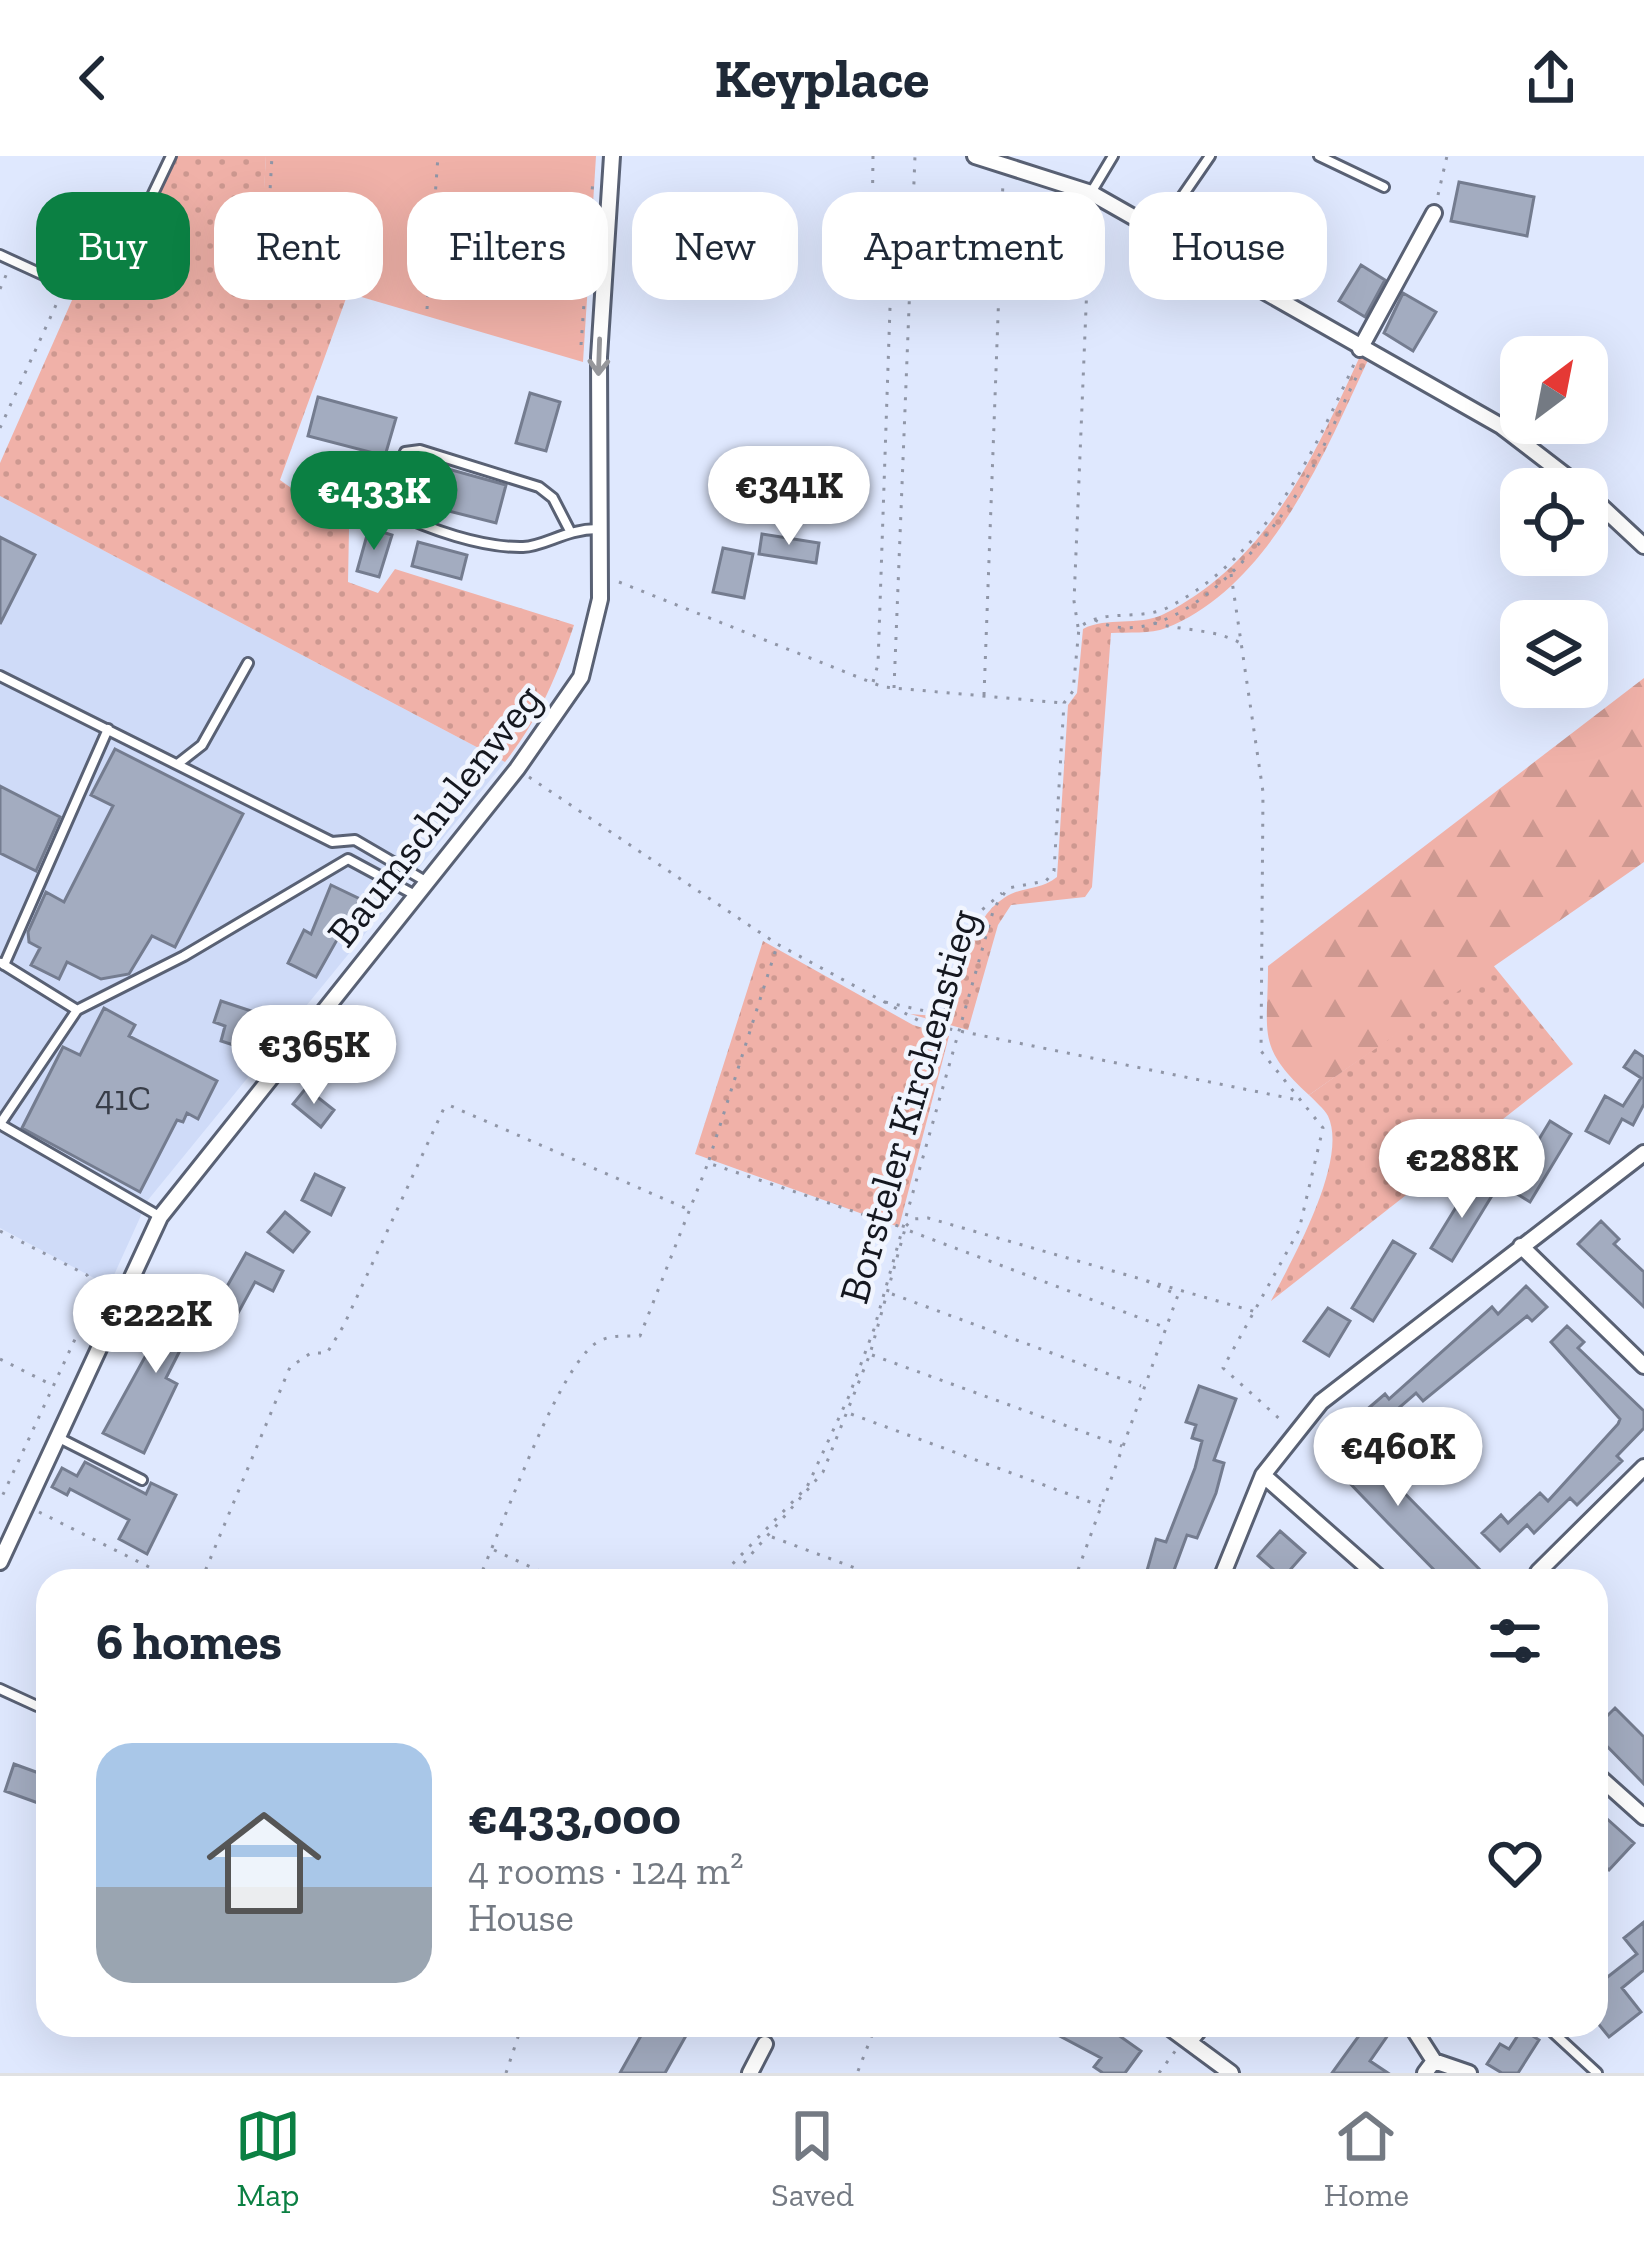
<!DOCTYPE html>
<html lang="en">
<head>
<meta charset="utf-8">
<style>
  body { margin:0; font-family:"Zilla Slab",serif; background:#f2f2f3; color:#1f2937; height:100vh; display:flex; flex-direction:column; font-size:45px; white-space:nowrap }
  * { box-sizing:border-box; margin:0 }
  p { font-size:39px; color:#747a83 }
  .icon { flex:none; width:66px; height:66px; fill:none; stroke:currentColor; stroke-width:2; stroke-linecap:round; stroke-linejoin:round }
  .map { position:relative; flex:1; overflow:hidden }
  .sheet { position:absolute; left:36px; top:1413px; width:1572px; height:468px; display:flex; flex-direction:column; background:#fff; border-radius:36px; box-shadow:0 12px 48px #0002 }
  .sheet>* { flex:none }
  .hud { position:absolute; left:36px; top:36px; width:1572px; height:108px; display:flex; gap:24px }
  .needle { width:78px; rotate:32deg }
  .buttons { position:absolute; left:1500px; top:180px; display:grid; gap:24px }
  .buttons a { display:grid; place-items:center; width:108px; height:108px; border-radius:24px; background:#fff; box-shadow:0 12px 48px #0002; font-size:60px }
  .price { position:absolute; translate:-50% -102px; padding:0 27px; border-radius:42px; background:#fff; color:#222; font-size:39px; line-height:78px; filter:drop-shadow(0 3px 6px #0008) }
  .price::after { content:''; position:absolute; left:50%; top:72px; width:36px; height:27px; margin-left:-18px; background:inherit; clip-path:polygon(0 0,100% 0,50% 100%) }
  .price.selected { background:#0b8043; color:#fff }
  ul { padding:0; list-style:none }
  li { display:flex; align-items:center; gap:36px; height:300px; padding:0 60px }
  li span { display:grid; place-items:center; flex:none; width:336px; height:240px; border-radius:36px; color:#555 }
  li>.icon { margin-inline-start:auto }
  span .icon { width:144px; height:144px; fill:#fffc; stroke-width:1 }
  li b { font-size:51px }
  h2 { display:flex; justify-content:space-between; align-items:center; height:144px; padding:0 60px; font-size:51px }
  .pill { padding:0 42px; border-radius:36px; background:#fff; box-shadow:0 12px 48px #0002; font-size:42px; line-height:108px }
  .pill.selected { background:#0b8043; color:#fff }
  header { display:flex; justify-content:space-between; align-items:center; height:156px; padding:0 60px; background:#fff; font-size:54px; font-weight:700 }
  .menu { display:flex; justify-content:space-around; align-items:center; height:168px; border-top:3px solid #e0e1e3; background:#fff; font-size:33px; color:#747a83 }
  .menu a { display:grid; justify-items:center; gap:6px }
  .menu .selected { color:#0b8043 }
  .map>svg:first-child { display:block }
  .built { fill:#cfdbf8 }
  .grass { fill:url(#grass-dots) }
  .forest { fill:url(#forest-firs) }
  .garden { fill:#f0b1a8 }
  .building { fill:#a3acc0; stroke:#747c8f; stroke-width:3 }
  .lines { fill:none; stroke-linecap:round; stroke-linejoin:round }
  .lane-casing { stroke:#596174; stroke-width:14 }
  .street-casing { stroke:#596174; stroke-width:20 }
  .path { stroke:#9096a7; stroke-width:3; stroke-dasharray:3 9; stroke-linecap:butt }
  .lane { stroke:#fff; stroke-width:8 }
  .street { stroke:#fff; stroke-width:14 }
  .oneway { stroke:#96979b }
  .labels { text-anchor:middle; stroke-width:9; stroke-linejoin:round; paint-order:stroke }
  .number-label { font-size:36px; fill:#383d48 }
  .street-label { font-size:42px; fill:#151820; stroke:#f1f5fe }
</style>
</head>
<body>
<header><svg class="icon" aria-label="back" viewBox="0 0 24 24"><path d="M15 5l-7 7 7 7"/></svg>Keyplace<svg class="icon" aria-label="share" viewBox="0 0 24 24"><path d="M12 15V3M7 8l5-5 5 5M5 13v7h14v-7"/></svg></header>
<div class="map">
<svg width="1644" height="1917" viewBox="0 0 1644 1917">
  <defs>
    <pattern id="grass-dots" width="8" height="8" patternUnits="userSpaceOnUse" patternTransform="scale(3)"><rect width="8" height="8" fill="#f0b1a8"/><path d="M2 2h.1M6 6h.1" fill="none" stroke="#cd9890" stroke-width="1.8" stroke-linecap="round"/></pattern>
    <pattern id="forest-firs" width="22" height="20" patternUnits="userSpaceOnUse" patternTransform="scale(3)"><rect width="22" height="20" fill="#f0b1a8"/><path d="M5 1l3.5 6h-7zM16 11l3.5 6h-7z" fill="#cd9890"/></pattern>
  </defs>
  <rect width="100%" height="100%" fill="#dfe8fe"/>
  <path class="built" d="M0,340L505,606L148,1044L109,1130L0,1072Z"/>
  <path class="grass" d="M177,0H266L260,111L348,137L280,324L349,373L348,426L378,437L395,413L574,469C557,520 539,563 505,606L0,340V307L107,65L143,75Z
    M1361,198L1369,202C1325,296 1271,430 1166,472C1151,478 1128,476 1111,477L1092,731L1085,741L1011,749L998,769L968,874L910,858L935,860L951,852C969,814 967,766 1004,742C1021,730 1040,735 1057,721L1068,549L1077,537L1083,473C1107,460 1138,471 1164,458C1269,405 1314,300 1361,198Z
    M763,785L913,869L949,880L899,1071L695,998Z
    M1493,809L1573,908L1271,1145C1291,1105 1349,1005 1328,960C1324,953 1315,945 1309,939Z"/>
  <path class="forest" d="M1644,522V706L1309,939C1256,890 1268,879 1268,810Z"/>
  <path class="garden" d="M266,0H596L583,206L259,111Z"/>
  <path class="building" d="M1459,26L1534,41L1527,80L1451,65Z
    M1361,109L1385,124L1365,161L1339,145Z
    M1403,137L1436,156L1413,195L1384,177Z
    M530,237L560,246L546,295L516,287Z
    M318,241L396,262L385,300L308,280Z
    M423,306L506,329L496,367L413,346Z
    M369,372L392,379L379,421L357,415Z
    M762,378L819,387L816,407L759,398Z
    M0,381L35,399L0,468Z
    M418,386L467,399L461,423L412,410Z
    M723,392L753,398L744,442L713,436Z
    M115,593L243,658L175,791L152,780L129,818L101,823L67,806L59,823L31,809L40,792L29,786L28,776L46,736L64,746L113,650L91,639Z
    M0,630L60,661L36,715L0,697Z
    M331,729L360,743L316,821L288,807L304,774L311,778Z
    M221,845L260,858L249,894L221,885L225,870L214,866Z
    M104,852L135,869L129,880L217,925L198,963L187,957L183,966L177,964L140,1036L22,972L63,891L80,899Z
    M1635,895L1644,901V948L1633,969L1622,963L1609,987L1586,975L1605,940L1623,950L1641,922L1624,911Z
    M306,932L334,954L321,971L293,948Z
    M1550,965L1571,978L1530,1046L1509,1033Z
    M315,1018L344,1032L331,1059L302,1044Z
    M1472,1025L1493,1038L1452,1105L1431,1092Z
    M285,1056L309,1076L293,1096L268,1076Z
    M1601,1065L1619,1083L1614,1088L1644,1116V1151L1578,1088Z
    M1393,1085L1415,1098L1373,1165L1352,1152Z
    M246,1097L283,1115L273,1135L255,1126L237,1159L217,1148Z
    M1526,1130L1547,1151L1532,1165L1527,1160L1423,1245L1416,1237L1370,1277L1362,1268L1369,1262L1364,1256L1385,1238L1389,1243L1492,1151L1498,1158Z
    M183,1132L213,1148L202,1168L195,1165L166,1222L177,1228L144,1297L103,1277Z
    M1328,1152L1350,1165L1329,1200L1304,1185Z
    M1567,1170L1584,1186L1578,1192L1644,1255V1272L1617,1300L1622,1305L1577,1349L1570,1342L1534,1377L1527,1369L1500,1395L1482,1377L1501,1359L1508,1367L1540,1337L1548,1345L1618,1268L1620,1263L1551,1186Z
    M1199,1230L1236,1243L1214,1304L1224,1307L1216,1337L1197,1382L1187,1379L1170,1425H1144L1156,1383L1166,1386L1195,1312L1202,1285L1192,1282L1196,1269L1186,1266Z
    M1339,1268L1361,1293L1491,1425H1445L1390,1369L1316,1292Z
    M85,1306L146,1338L151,1327L176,1339L147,1398L119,1383L129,1364L70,1333L67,1339L52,1331L62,1312L77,1320Z
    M1280,1375L1305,1397L1283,1422L1258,1400Z
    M1615,1552L1644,1581V1628L1596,1579V1571Z
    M14,1608L47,1620L38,1647L5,1635Z
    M1596,1653L1634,1687L1609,1714L1596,1703Z
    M1644,1766V1814L1622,1832L1641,1856L1609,1881L1596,1865V1830L1637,1798L1624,1782Z
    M647,1869H692L665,1917H620Z
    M1039,1869H1104L1141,1895L1125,1917H1103L1094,1911L1101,1902Z
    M1349,1869H1395L1370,1905L1388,1917H1332L1361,1877Z
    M1522,1873L1539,1884L1518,1917H1502L1487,1908L1500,1888L1509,1893Z"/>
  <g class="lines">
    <g class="lane-casing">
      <path id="lane" d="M1319,0L1384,31
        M1092,35L1113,0
        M1157,77L1210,0
        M0,99L61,127L73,120L105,51L140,65L171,0
        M569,373L553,342L539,331L420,294L405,296L388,334L392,355C428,373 482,392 523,391C546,390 565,373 598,373
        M0,520L332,686L355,684L427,726
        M179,607L202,589L248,507
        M1,807L77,854
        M4,809L108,573
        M0,968L77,854L184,800L348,703L415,739
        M3,970L159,1060
        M59,1282L142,1324
        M0,1533L37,1550
        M1545,1869L1597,1917"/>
    </g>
    <g class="street-casing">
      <path id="street" d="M975,0L1091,37L1501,270L1583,333
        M1360,193L1434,57
        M1587,337L1644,390
        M1521,1090L1644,1210
        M1263,1319L1383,1425
        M0,1406L160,1061L517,613L581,521L600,443L599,201L612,0
        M1538,1416L1644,1311
        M1220,1425L1263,1319L1321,1246L1644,997
        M1596,1618L1644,1661
        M1166,1869L1231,1917
        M1411,1869L1434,1905
        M1189,1886L1203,1869
        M750,1917L765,1888
        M1425,1917L1434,1905L1469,1917"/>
    </g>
    <path class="path" d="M873,0L872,78L892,92L909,81
      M1438,39L1447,0
      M266,104L272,0
      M0,133L7,117
      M427,153L438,0
      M581,189L593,23
      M0,272L61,138
      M1231,418L1263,636L1261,895L1323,972L1299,1074L1223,1212L1282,1265
      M619,426L883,531L1062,547
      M1095,464C1170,502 1262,391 1298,336C1323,298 1340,252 1361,212
      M1154,467C1184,475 1217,473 1242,488
      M1078,471L1074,445L1090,55
      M873,526L878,508L892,92
      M894,532L915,0
      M984,539L1003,25
      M529,621L777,788L925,868L1298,944
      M885,846L925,855L947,851L977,758L1002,737
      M709,1004L777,790
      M0,1075L87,1119L95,1140L0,1345
      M910,1075L1164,1171
      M892,1138L1141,1230
      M872,1199L1122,1290
      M0,1203L52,1229
      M851,1258L1101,1350
      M39,1356L177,1425
      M772,1381L890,1425
      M494,1394L561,1425
      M201,1425L290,1211L311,1197H327L344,1169L444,952L451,950L685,1052
      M478,1425C503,1369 550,1234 588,1194C602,1178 620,1180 640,1180L708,1007L904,1072L913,1063L928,1062L1256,1156
      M716,1425L807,1331L849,1240L874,1173L994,752L1008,732L1046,725L1054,715L1064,547L1073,535L1079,472C1101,452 1139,465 1167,452C1264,402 1312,301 1355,206
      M728,1425L823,1316L870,1198L905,1073
      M1074,1425L1178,1139L1140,1122
      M858,1915L876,1869
      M506,1917L522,1869
      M1159,1917L1176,1894"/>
    <use href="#lane" class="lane"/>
    <use href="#street" class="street"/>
  </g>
  <defs><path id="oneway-shaft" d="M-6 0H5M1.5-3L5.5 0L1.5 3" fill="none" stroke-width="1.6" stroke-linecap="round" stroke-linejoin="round" transform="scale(3)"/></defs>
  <use class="oneway" href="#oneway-shaft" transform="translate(599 201) rotate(92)"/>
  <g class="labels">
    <g class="number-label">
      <text x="123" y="954">41C</text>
    </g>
    <g class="street-label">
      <text transform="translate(434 659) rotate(-52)" y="15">Baumschulenweg</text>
      <text transform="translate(908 950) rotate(-74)" y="15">Borsteler Kirchenstieg</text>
    </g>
  </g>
</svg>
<div class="buttons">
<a><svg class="needle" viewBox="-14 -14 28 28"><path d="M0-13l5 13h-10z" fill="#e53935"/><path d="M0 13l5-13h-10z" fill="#747a83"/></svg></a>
<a><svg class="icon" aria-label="locate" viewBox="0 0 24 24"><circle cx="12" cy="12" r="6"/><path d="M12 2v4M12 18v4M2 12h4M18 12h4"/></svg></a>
<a><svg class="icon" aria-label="layers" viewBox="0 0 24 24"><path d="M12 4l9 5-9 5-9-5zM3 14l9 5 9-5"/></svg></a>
</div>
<b class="price" style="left:789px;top:392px">€341K</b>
<b class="price selected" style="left:374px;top:397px">€433K</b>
<b class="price" style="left:314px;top:951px">€365K</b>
<b class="price" style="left:1462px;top:1065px">€288K</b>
<b class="price" style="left:156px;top:1220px">€222K</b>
<b class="price" style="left:1398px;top:1353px">€460K</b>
<div class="hud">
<a class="pill selected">Buy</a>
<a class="pill">Rent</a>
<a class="pill">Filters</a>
<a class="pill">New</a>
<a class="pill">Apartment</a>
<a class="pill">House</a>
</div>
<section class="sheet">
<h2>6 homes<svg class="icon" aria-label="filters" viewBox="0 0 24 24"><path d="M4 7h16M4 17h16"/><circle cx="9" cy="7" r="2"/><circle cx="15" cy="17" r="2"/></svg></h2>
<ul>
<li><span style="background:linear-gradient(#a9c7e8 60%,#9aa5b1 0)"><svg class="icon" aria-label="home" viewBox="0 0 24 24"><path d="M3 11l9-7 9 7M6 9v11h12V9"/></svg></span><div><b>€433,000</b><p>4 rooms · 124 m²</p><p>House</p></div><svg class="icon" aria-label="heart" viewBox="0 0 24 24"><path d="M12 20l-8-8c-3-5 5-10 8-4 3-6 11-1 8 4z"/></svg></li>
</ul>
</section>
</div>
<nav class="menu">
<a class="selected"><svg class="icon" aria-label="map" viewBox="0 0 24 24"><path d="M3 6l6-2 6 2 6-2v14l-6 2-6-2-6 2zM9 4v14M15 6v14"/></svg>Map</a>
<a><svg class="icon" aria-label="saved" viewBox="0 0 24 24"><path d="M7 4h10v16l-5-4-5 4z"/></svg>Saved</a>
<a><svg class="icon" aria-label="home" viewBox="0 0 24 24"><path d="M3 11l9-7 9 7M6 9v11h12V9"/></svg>Home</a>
</nav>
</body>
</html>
